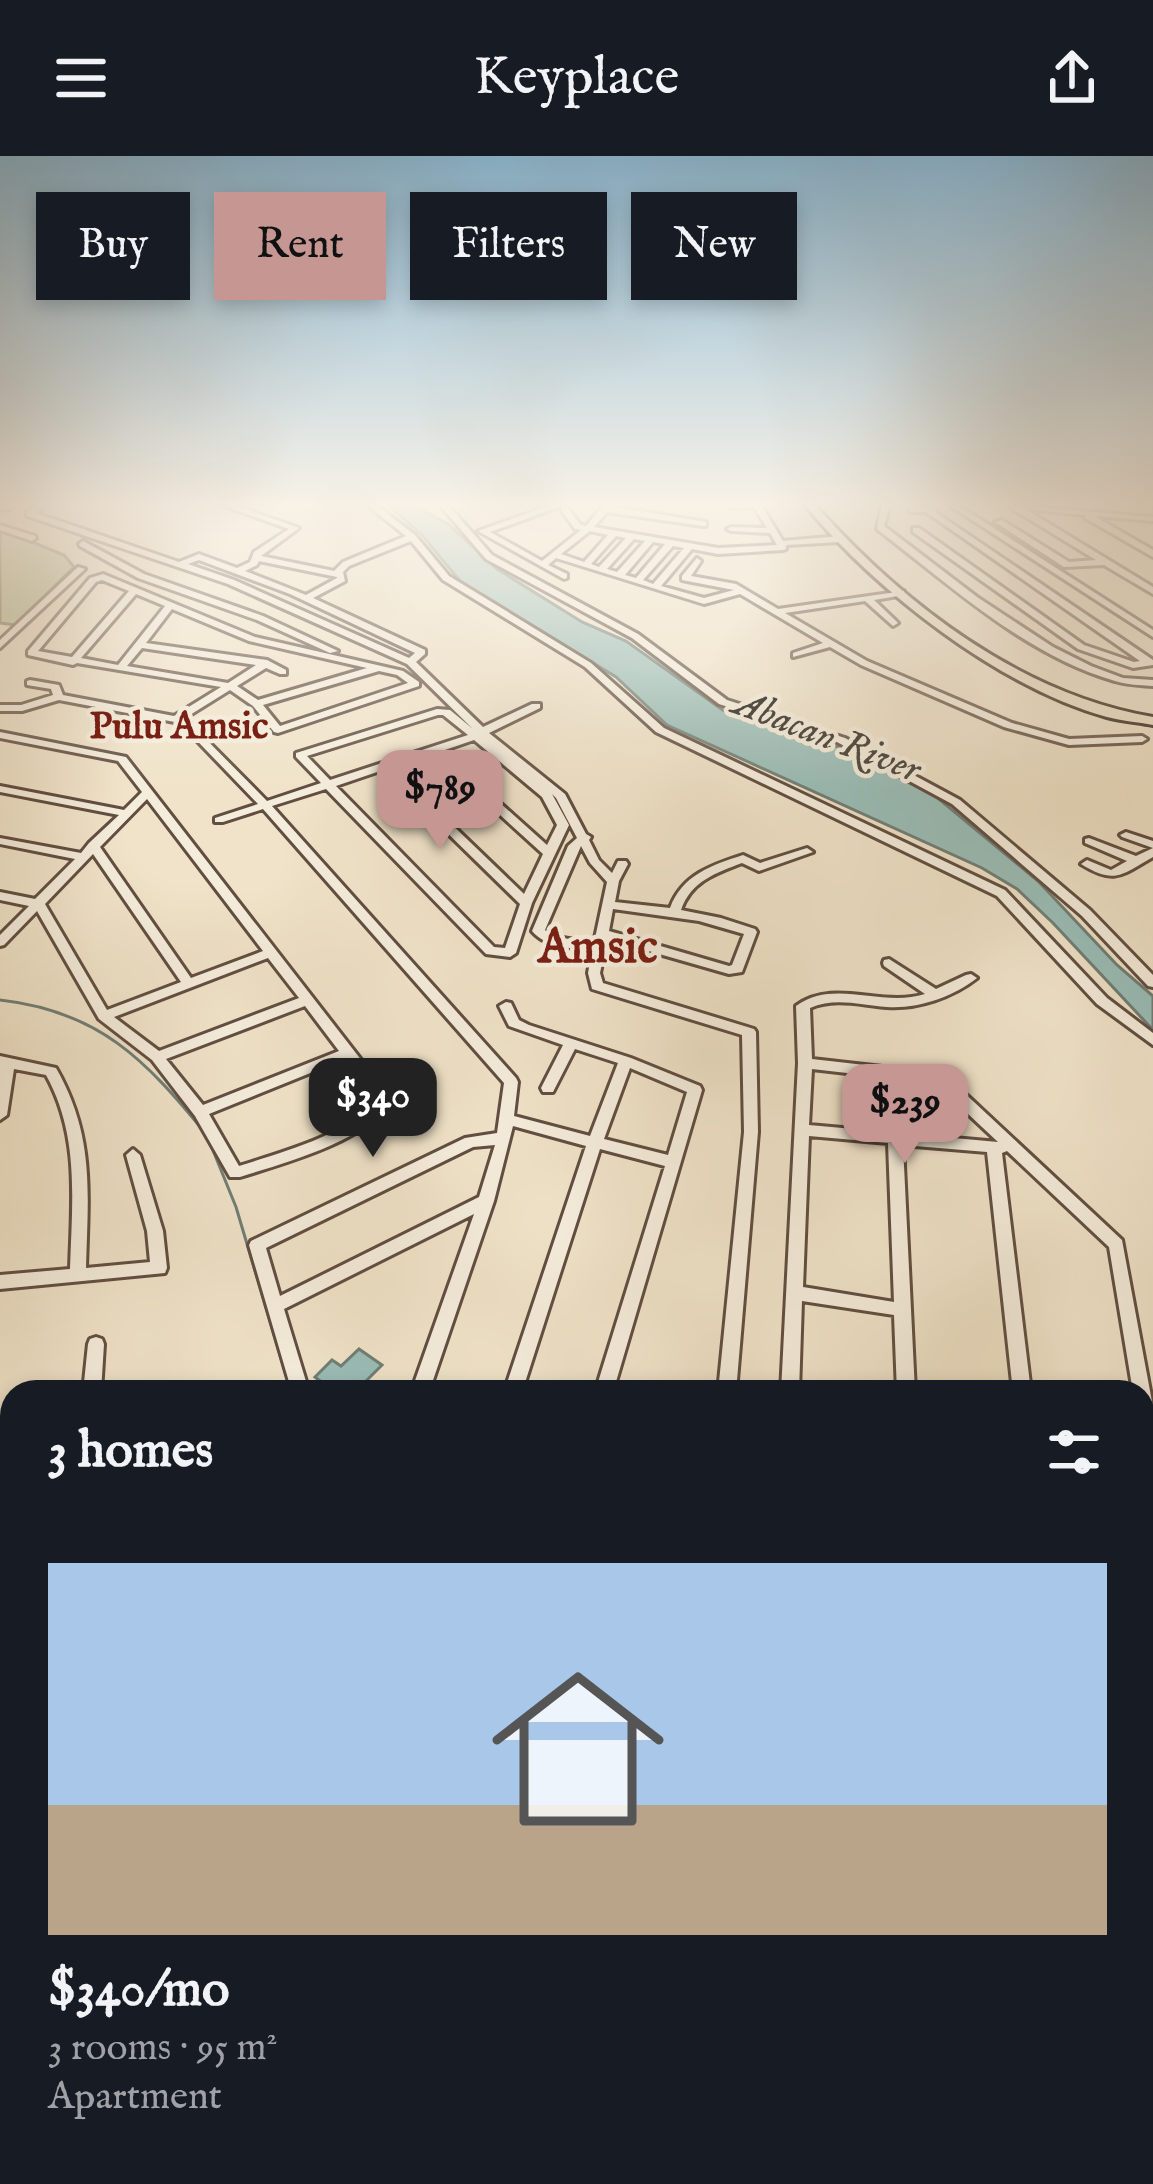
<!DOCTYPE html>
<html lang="en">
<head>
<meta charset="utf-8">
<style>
  body { margin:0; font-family:"IM FELL English",serif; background:#20242c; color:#f1f3f6; height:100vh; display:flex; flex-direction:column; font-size:45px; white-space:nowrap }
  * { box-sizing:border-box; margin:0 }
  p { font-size:39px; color:#9ea1a6 }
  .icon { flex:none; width:66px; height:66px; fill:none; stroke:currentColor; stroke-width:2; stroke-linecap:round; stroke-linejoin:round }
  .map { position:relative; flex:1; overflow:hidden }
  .sheet { position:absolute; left:0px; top:1224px; width:1155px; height:804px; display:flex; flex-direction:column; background:#171b24; border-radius:36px 36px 0 0; box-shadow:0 6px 18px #0003 }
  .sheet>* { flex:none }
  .banner { position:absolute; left:36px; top:36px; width:1083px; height:108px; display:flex; gap:24px }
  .price { position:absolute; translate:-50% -102px; padding:0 27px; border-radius:24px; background:#c59692; color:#111; font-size:39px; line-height:78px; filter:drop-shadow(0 3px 6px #0008) }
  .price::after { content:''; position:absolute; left:50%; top:72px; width:36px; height:27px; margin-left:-18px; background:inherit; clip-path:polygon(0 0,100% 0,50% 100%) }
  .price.on { background:#222; color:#fff }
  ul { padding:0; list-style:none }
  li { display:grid; align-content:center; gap:24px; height:636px; padding:0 48px }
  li+li { border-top:3px solid #363941 }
  li span { display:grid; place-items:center; height:372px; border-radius:0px; color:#555 }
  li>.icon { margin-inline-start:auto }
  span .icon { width:216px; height:216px; fill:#fffc; stroke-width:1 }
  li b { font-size:51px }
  h2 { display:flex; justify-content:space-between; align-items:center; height:144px; padding:0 48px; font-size:51px }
  .chip { padding:0 42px; border-radius:0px; background:#171b24; box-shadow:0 6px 18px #0003; font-size:42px; line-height:108px }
  .chip.on { background:#c59692; color:#111 }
  header { display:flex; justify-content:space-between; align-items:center; height:156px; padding:0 48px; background:#171b24; font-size:54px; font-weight:600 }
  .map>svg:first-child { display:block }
  .green { fill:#bbc396; stroke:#767055; stroke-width:3 }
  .water { fill:#9abeb8; stroke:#707e76; stroke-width:3 }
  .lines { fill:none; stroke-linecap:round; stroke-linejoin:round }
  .stream-far1 { stroke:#707e76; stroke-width:3 }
  .stream { stroke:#707e76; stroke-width:4.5 }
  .minor-casing { stroke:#614e41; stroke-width:6 }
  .major-casing { stroke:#311d14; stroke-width:6 }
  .minor { fill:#f5eddc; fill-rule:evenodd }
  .major { fill:#f0e3c9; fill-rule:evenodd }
  .labels { text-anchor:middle; stroke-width:9; stroke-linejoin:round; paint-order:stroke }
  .far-neighbourhood-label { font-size:39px; font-weight:bold; fill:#7a1f14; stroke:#f5eddc }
  .far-water-label { font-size:39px; font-style:italic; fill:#504d45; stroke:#f5eddc }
  .quarter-label { font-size:48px; font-weight:bold; fill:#7a1f14; stroke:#f5eddc }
</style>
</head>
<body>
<header><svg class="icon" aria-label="menu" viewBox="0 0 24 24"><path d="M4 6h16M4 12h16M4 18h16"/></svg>Keyplace<svg class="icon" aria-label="share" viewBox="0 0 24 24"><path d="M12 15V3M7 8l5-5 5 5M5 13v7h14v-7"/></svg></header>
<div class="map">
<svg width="1153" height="2028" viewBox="0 0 1153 2028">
  <rect width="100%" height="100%" fill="#f0e3c9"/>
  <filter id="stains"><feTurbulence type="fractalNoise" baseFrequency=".00167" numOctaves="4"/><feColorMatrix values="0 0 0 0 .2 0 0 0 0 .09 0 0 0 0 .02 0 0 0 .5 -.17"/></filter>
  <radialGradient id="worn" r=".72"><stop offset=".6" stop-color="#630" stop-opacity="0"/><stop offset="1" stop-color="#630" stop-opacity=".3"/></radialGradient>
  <path class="green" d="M0,373L64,399L74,411L15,469L0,467Z"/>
  <path class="water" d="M388,349H413L448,368L497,413L582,466L626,485L724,555L851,595L933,638L1038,725L1117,809L1153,840V874L1053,767L1017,733L982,712L667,569L616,521L460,425L421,378Z
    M359,1193L382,1209L355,1236H334L315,1221L332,1204L341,1210Z"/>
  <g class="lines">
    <path class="stream-far1" d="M0,844C99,855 146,904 206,978
      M210,987L236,1051L291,1236"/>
    <path class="stream" d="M505,2016L529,2028
      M416,2028L417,2016"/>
    <g class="minor-casing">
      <path id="minor" d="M0,349L11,350L12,352L8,354L0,352Z
        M36,349H45L36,357L179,406L199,398L237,412L250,406L254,396L289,373L222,349H233L299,372L261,400L334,415L343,406L406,380L367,349H376L415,379L449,420L591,507L664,572L1005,734L1107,842L1153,877V889L1097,848L997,740L656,576L585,511L443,424L411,385L349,410L343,416L345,425L313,442L425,494V498L416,506L483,571L532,548H540V552L489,577L565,638L586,678L591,681L589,684L599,704L612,717L618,705H626L628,708L619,725L615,746L670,752C682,719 712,709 743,699L760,707L807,692L813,696L759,715L742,707C716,717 691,725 681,754L721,762L755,773L757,776L742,816L729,818L607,783L600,817L603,827L754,873L756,876L758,976L736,1236H718L744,976L742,879L592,833L588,817L592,795C571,791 546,792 532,775L568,690L577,682L556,642L552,638L569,669L532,747L516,797L510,801L486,798L326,633L272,650L516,922L518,926L514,960L590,980L618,907L575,893L553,936H543L541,932L563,889L509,870L499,850L506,846L511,847L519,864L529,869L631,902L700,930L702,934L613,1236H595L665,1010L600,993L522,1236H504L586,990L513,970L494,1045L429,1236H411L474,1058L284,1153L308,1232L306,1236H292L249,1089L251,1085L465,982L497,977L504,927L263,653L223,666H215V662L258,648L180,567L59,544L22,555H0V549H21L53,539L51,533L27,529V525L30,524L59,529L63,539L174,560L221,531L77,507L73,509L28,499V495L90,422L103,418L255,481L403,515L419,526V530L278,577L274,576L253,550L230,534L185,562L267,645L321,627L296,601V597L437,553L450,554L473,573L407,508L228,428L27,360V356ZM199,404L290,438L415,497L409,502L234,424L188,408ZM259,405L337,421V422L306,439L245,415L257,409ZM102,424L129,435L72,501L38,495L96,426ZM136,438L165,450L118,509L81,502ZM172,453L249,485L367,512L258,544L237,530L266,512L280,518H286V514L267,504L146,487ZM142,492L256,509L228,527L127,510ZM379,515L397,519L408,527L280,570L263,549ZM438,559H443L468,579L330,624L307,600ZM474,584L542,641L557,669L547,689L442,595ZM433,598L543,698L524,738L392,611ZM383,614L520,748L505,792L494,791L336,630ZM581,690L590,707L607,726L594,787L550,780L545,774ZM613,753L699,765L744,778L732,809L729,810L609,775ZM630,912L687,936L668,999L604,983ZM495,989L479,1041L280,1140L266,1092L473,991Z
        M440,349H448L492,399L638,478L727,544L845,582L960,644L1090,754L1153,819V831L1148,830L1082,760L952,648L837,586L719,548L632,482L486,403Z
        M551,349H565L581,369L586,370L604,349L706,366V370H703L607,356L594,371L718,392L777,389L770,377L731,375L727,373L731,371L767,372L753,349C747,353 733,353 727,349H761L783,385L840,380L844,383L840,386L786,389V393L783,394L718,398L692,393L661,430L704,442L734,434L682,424V420L697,402L701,405L691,420L736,428L778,453L904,435V439L874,444L896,465L898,467L893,470L865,445L785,457L867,505L1012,567L1069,583L1142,580L1147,583L1142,586L1069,589L1004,571L861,509L830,491L793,501V497L823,487L740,438L704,448L556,402L548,409L567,418V422L564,423L478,375ZM559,351L575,373L581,374L542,405L490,376ZM590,375L608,379L584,406L561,398ZM616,380L626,382L599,411L591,408ZM634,383L645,385L617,416L607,413ZM653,386L665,388L636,422L625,419ZM673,390L684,392L653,428L643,424Z
        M882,349H890L884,370L977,441L1053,491L1091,510L1123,522L1153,524V530C1140,529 1127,529 1115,525C1025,499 950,429 877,373Z
        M910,349L928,352V349H934L937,354L935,356L1153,504V509L1133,512L1078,493L913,376V372H919L1084,489L1134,506L1140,505L926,356H910Z
        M949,349H958L1153,474V481Z
        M1011,349L1153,361V365L1094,360L1153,394V401L1085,362V359L1025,353L1153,431V438L1104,409L1064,411L995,366L1002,364L1069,406L1096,404L1011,352Z
        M0,369L35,380L36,382L32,385L0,374Z
        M83,385L144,418L263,460L338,495L330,497L257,464L138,422L80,390L79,388Z
        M78,411L85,413L0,492V484Z
        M0,576L126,601L390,941L392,945C364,986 287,1006 240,1021H230L195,960L152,904L99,863L37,755L4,789L0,790V779L29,750L0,744V736L35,743L75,703L0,688V682L81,697L89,687L119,659L0,636V630L124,654L142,636L118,605L0,582ZM147,643L263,795L191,822L100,691ZM93,698L181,826L107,854L45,748ZM268,802L299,842L159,895L114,861ZM305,850L339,895L203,949L166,903ZM345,903L377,945C349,978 280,997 239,1010L209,958Z
        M1126,676L1153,685V692L1122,681L1120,679Z
        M1089,682L1136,700L1153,692V701C1121,719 1115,729 1081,708L1087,704L1111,714L1127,705L1085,687V683Z
        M889,803L936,833L966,819L971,818L977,822C953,841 918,853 887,851C860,849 835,841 810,852L812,903L944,918L1122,1084L1153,1251V1333L1149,1340L1143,1342V1236H1133L1109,1091L1007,995L1002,997L1031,1236H1013L987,996L903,989L915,1236H897L894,1159L802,1145L799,1236H781L798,907L796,850C834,822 882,852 925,838L884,810L883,807L884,804ZM812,913L935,927L998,986L809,969ZM809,980L888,987L894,1146L803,1131Z
        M0,900L56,912C95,980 88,1037 86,1112L150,1106L147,1075L126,999L133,993L140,999L163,1075L167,1112L165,1117L0,1133V1119L70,1113C72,1046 80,980 46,919L14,913L7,959L0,964Z
        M96,1181L102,1183L104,1188L101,1236H83L88,1188L90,1183Z
        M1143,1580L1153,1585V1609L1143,1604Z
        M1153,1694V1734L1151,1739L1143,1742V1702L1145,1697Z
        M0,1768H12V1792H0Z
        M0,1972L12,1974V2000L0,1998Z
        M76,2016H102L99,2028H73Z
        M171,2016H267L274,2019L278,2028H182L175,2025Z
        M329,2016H355L354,2028H328Z
        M812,2016H845L853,2028H820Z
        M1025,2016H1051L1047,2028H1021Z"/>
    </g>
    <g class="major-casing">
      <path id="major" d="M805,349H815C902,447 1021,539 1153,561V569C1138,566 1122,565 1107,561C999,531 876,435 805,349Z"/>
    </g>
    <use href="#minor" class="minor"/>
    <use href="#major" class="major"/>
  </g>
  <linearGradient id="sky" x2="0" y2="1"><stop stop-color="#89b8d5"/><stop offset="0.55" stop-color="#f8f2e7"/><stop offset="1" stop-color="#f8f2e7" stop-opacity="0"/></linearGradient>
  <rect width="1153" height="633" fill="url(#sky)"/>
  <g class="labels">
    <g class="far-neighbourhood-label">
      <text x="179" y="582">Pulu Amsic</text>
    </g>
    <g class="far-water-label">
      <text transform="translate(828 578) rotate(21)" y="14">Abacan River</text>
    </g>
    <g class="quarter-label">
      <text x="598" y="806">Amsic</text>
    </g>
  </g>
  <rect width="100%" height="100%" filter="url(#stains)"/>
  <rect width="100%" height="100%" fill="url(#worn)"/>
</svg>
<b class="price" style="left:440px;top:696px">$789</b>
<b class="price on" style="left:373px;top:1004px">$340</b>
<b class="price" style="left:905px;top:1010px">$239</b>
<div class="banner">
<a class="chip">Buy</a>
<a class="chip on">Rent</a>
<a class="chip">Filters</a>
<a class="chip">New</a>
</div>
<section class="sheet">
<h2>3 homes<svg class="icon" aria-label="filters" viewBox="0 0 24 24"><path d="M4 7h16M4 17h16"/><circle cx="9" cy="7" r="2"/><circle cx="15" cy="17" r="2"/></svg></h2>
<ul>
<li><span style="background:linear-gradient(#a9c7e8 65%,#b9a48a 0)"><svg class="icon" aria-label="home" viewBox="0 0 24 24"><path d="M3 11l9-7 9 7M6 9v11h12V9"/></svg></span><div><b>$340/mo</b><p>3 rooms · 95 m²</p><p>Apartment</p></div></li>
</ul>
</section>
</div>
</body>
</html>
